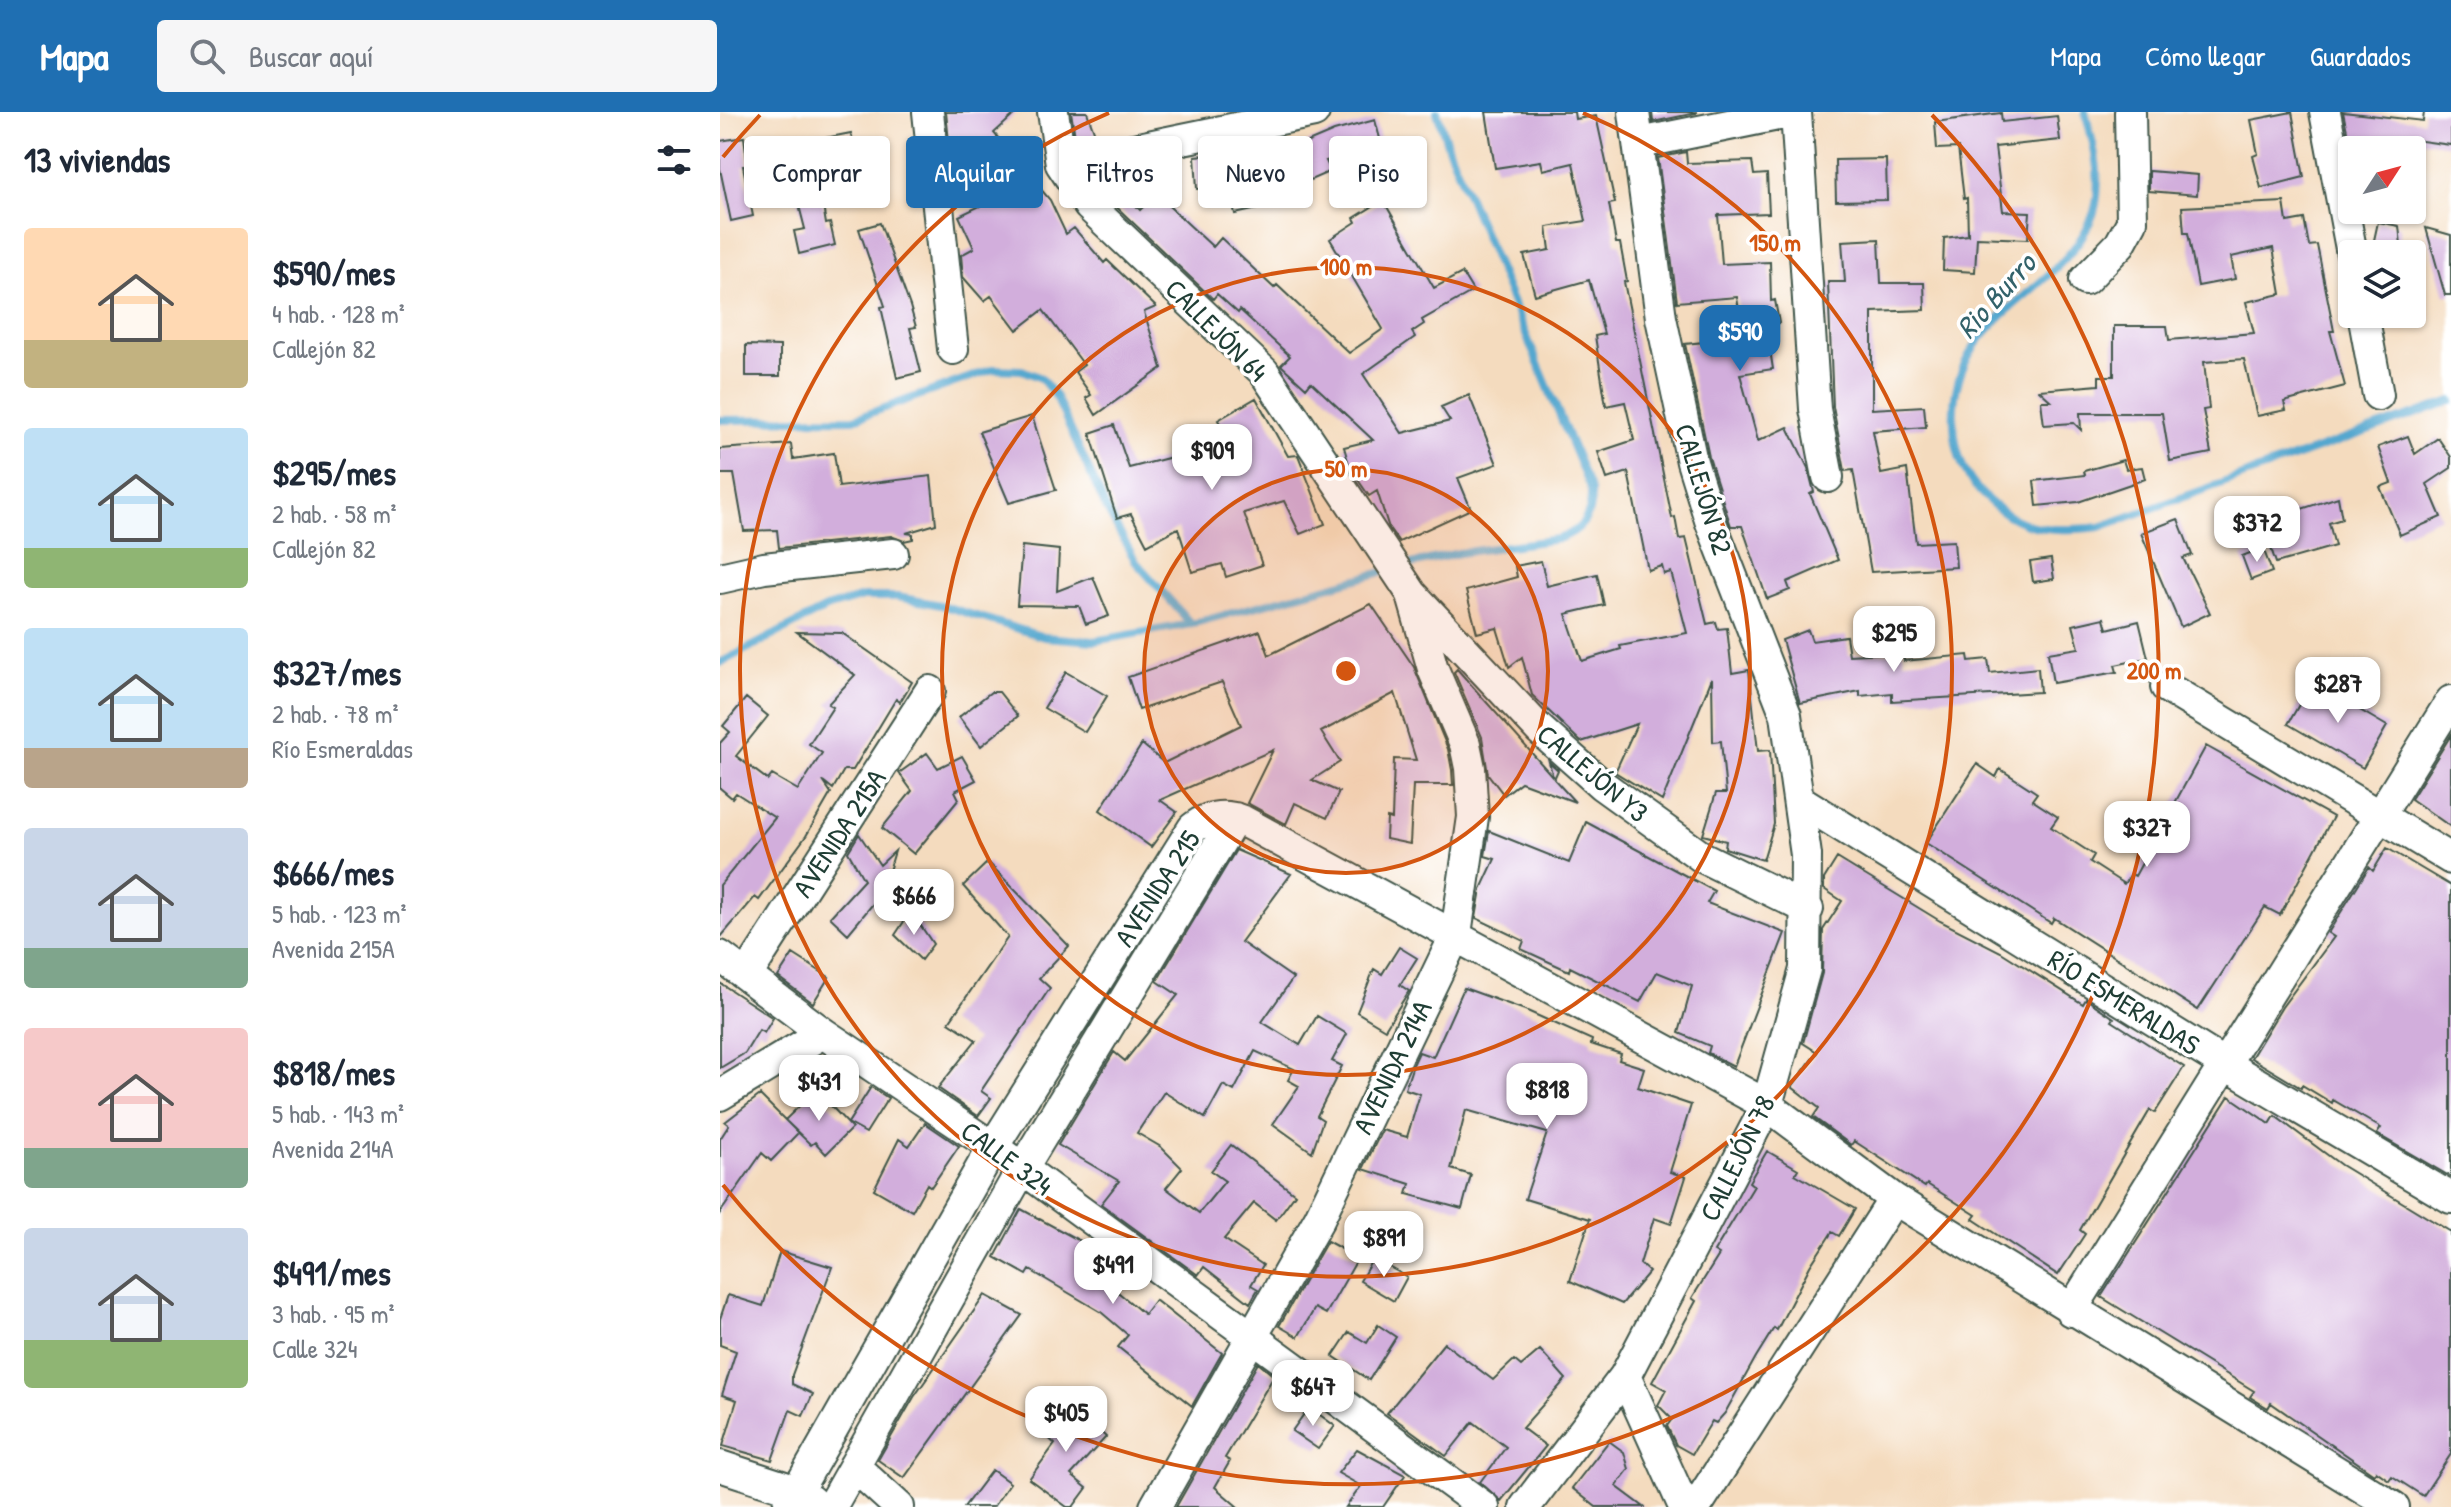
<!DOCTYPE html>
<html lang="es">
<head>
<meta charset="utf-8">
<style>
  body { margin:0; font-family:"Patrick Hand",sans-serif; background:#f6f6f7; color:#1f2937; height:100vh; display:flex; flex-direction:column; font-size:30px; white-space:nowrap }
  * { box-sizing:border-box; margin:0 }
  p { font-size:26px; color:#747a83 }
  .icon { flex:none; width:44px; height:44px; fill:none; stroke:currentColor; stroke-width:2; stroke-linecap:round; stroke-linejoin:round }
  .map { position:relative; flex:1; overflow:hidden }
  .details { display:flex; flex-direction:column; background:#fff; width:720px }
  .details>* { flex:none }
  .guide { position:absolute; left:24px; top:24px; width:760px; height:72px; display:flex; gap:16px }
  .needle { width:52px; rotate:54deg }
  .controls { position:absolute; left:1618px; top:24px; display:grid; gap:16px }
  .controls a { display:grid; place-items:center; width:88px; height:88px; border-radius:8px; background:#fff; box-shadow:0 2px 6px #0004; font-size:40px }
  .price { position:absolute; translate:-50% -68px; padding:0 18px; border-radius:16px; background:#fff; color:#222; font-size:26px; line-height:52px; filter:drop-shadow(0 2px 4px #0008) }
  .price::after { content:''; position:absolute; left:50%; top:48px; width:24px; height:18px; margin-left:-12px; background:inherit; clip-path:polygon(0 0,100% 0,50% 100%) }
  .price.selected { background:#1f6fb2; color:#fff }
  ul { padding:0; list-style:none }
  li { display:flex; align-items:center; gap:24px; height:200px; padding:0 24px }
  li span { display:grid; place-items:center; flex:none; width:224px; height:160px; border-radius:8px; color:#555 }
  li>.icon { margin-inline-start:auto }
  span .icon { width:96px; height:96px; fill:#fffc; stroke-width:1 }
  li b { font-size:34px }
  h2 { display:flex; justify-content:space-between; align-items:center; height:96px; padding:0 24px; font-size:34px }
  .pill { padding:0 28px; border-radius:8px; background:#fff; box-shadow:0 2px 6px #0004; font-size:28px; line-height:72px }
  .pill.selected { background:#1f6fb2; color:#fff }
  header { display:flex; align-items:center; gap:48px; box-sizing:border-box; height:112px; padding:0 40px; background:#1f6fb2; color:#fff }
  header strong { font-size:38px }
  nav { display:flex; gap:44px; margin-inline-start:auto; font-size:28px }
  .search { width:560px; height:72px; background:#f6f6f7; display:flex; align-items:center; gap:20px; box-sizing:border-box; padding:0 28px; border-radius:8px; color:#747a83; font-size:30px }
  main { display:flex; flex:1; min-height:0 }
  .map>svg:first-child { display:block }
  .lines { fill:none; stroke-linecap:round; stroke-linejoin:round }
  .stream { stroke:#54a7cf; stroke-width:8 }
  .building { fill:#d2aedc }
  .minor-casing { stroke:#3f5549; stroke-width:34 }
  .minor { stroke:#fff; stroke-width:30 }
  .ring { fill:none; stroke:#d45610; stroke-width:4 }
  .labels { text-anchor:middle; stroke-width:7; stroke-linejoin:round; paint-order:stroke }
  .street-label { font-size:28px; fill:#1f3d34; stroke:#fff }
  .water-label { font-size:30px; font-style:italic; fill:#32626a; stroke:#fff }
  .centre { fill:#d45610; stroke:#fff; stroke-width:4 }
  .ring-label { font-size:24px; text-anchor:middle; font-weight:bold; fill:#d45610; stroke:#fff; stroke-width:7; stroke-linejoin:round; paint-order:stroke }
</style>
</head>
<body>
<header>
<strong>Mapa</strong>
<div class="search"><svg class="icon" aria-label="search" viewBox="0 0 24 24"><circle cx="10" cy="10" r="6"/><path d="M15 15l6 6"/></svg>Buscar aquí</div>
<nav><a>Mapa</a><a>Cómo llegar</a><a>Guardados</a></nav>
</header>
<main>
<section class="details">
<h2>13 viviendas<svg class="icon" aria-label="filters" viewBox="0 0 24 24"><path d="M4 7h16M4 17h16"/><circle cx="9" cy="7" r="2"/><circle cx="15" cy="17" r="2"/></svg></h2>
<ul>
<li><span style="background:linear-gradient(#ffd9b3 70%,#c2b280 0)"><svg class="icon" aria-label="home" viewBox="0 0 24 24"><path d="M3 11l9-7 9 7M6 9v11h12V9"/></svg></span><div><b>$590/mes</b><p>4 hab. · 128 m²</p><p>Callejón 82</p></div></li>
<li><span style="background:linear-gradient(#bfe0f5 75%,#8fb573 0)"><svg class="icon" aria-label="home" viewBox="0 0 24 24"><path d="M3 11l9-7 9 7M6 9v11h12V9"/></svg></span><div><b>$295/mes</b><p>2 hab. · 58 m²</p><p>Callejón 82</p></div></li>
<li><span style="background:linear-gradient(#bfe0f5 75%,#b9a48a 0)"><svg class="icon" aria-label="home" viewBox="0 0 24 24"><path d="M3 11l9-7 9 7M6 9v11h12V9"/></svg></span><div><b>$327/mes</b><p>2 hab. · 78 m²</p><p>Río Esmeraldas</p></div></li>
<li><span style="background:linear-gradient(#c9d6e8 75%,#7fa58c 0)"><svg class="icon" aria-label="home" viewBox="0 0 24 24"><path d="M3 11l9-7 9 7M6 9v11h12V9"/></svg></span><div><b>$666/mes</b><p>5 hab. · 123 m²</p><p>Avenida 215A</p></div></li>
<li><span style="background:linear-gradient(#f6c9c9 75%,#7fa58c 0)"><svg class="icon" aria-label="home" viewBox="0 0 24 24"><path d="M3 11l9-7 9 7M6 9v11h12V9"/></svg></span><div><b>$818/mes</b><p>5 hab. · 143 m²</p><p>Avenida 214A</p></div></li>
<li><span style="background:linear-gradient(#c9d6e8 70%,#8fb573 0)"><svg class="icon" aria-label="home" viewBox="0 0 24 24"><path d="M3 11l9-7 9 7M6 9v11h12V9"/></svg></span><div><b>$491/mes</b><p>3 hab. · 95 m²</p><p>Calle 324</p></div></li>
</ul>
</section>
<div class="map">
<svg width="1731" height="1395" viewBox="0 0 1731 1395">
  <rect width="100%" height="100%" fill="#fff"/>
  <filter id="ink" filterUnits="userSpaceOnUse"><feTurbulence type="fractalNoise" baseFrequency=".0125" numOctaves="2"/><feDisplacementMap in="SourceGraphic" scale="16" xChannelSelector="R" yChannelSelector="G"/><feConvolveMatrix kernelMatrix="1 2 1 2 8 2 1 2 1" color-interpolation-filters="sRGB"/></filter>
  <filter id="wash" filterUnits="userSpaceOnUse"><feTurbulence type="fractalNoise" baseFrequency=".006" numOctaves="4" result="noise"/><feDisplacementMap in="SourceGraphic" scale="32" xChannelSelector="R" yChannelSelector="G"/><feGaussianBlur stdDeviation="1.8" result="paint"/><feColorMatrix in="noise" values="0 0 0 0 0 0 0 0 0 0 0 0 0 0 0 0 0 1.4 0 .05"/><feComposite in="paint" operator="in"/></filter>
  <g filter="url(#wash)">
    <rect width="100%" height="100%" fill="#f4dbbe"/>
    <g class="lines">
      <path class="stream" d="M1365,0C1374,31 1385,77 1371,108C1336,187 1228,203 1234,312C1235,335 1240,356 1255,374C1292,418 1325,421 1380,415L1731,289
        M0,308L134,307L273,257L302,258L321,266L336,285L386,396L416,450L471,512
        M683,454L739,441L838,427C862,419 872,405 871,379L728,35L717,0
        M0,551L106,496L143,485H177L221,493L324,525L374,529L471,512L670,458"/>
    </g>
    <g id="blocks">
      <path class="building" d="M226,0H297L274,21L330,88L346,122L354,116L384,151L387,148L436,195L424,200L442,256L376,303L366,286L371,283L355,260L364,253L323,198L297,218L271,184L264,189L243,165L241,143L254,136L239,104L285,82L277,46L231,49Z
        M351,0H367L376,25L356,31Z
        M766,0H854L855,7L876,4L895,91L889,92L896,131H900L907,169L904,170L952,406L955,405L959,427L966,426L987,512L996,510L998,517L1007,516L1012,561L1029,558L1038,639L1050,638L1054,712L1043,748L1005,736L1006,729L983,723L996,681H1006L1001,629L993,630L992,566L942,689L895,660L917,612L861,630L812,583L802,545L789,555L777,516L757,521L746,479L797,465L795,454L821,449L827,474L877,462L884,493L846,502L862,549L901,537L900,534L967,521L951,460L944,462L942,454L928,458L908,360L887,367L878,340L914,328L905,290L886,294L875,224L884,222L869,168L815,183L804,143L830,138L827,115L866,109L853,51L823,58L821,49L775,56Z
        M932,0H976V1L933,10Z
        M1572,0L1584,65L1541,76L1533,44L1538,42L1531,8Z
        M1623,0L1703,9L1704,0H1731V33L1695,28L1694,33L1651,27L1652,38H1631Z
        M1281,1L1282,10L1337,4L1340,28L1275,35L1283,99L1310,100L1308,127L1257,125L1255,160L1223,158L1224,126L1248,123L1247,86L1244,87L1238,36L1217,37L1215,10Z
        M655,8L662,34L606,49L611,59L558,82L560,92L515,102L509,74L477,77L475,44L547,38L548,47L614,19Z
        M131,21L134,34L153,32L155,47L97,57L106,112L110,111L115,133L79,142L74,119L85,117L74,74H69L66,38L102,36L100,27Z
        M24,25L28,54H23L33,104L11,109L0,57V29Z
        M966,40L967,51L1032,49L1034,63L1047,62L1049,101L998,103L1002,152L1050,150L1051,189L1055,188L1059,211L1046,212L1053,257L1020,262L1038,329L1068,315L1088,356L1094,380L1090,382L1118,448L1067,470L1070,478L1047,487L1022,414H1011L1007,402L989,345L965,232L1023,226L1017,185L957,190L938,46Z
        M1166,47L1167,88L1116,89L1115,48Z
        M1429,59L1478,63L1477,83L1429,79Z
        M391,67L420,98L436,82L493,135L501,126L554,176L557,173L629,241L663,217L610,127L636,110L634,106L663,88L714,176L742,161L753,179L702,208L704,212L692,220L695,225L643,262L682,321L730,309L721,295L749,283L777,352L738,366L751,397L679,430L669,416L657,379L649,384L630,356L624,335L653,328L591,270L586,276L561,253L570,244L520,198L518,201L497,182L493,187L383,82L380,78Z
        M1564,90L1567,110L1584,107L1589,134L1597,133L1614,219H1610L1625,274L1564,290L1566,298L1537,304L1524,247L1484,250L1489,297L1483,298L1491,341L1450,349L1442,301H1360L1361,318L1354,311L1324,313L1321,289H1331L1319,278L1379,273V264H1394V214H1447L1449,228L1534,221L1526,190L1561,182L1553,136L1511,145L1515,167L1478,174L1468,121H1464L1462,95Z
        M1658,110L1679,114L1682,142H1651Z
        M160,111L190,194L196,215L190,216L201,260L177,266L161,195L165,194L139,117Z
        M1706,116L1731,123V183H1725Z
        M1159,127L1161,171H1204L1205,198L1152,200V297L1204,294L1206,315L1153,319L1161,362L1187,357L1196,431L1234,429L1236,455L1151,460L1133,358L1125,359L1113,295L1108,170H1125L1122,129Z
        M26,233L60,234V264H26Z
        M536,286L568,344L578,343L605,412L580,422L564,389L524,401L542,453L506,465L502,452L472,460L458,416L427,433L411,402L397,406L370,321L394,313L409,356L452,345L455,355L471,349L475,360L520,346L498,308Z
        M312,304L336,378L289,391L259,320Z
        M1688,324L1695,342L1718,326L1731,345V356L1707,372L1721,405L1680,423L1660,375L1671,371L1658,335Z
        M71,332L73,347L114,341L119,375L211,364L216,412L186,421L193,422V427L184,429L171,424L59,436L57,418L24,419L14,362H0V337Z
        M1403,348L1406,357L1422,355L1425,367L1358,390L1317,394L1314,369L1365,363L1364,359Z
        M1618,385L1622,407L1609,411L1615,434L1556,451L1542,410Z
        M1458,407L1472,443L1463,446L1490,501L1461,515L1421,421Z
        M302,434L339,438L337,479L373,465L389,504L366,512L359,494L297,493Z
        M1543,436L1552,460L1531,468L1522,444Z
        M1331,447L1334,467L1313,470L1310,450Z
        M651,492L694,555L728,637L732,658L733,673H693L690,732L666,727L667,706L672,707L674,647L696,648L675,581L601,620L620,650L592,668L619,680L607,706L575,691L566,712L527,691L553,638L440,688L457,700L431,735L380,698L422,632L444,651L521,613L502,570L419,598L408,565L540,519L549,543Z
        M1384,506L1387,517L1419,509L1428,546L1395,553L1397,560L1333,571L1328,541L1359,536L1353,513Z
        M1088,518L1092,529L1126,524L1129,543L1183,540L1184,549L1248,543L1249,549L1268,547L1270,561L1318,556L1320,580L1172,589V581L1140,584V579L1080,591L1062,528Z
        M77,520L122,521L192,570L180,590L176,587L133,658H124L113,677L103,669L111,681L86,724L39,788L35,785L0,826V773L55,706L16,681L12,686L0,676V631L10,620L3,614L26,586L48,604L16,644L48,668L52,663L78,678L102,641L89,632L113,595L108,592L135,563Z
        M737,557L833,665L829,650L838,658L834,667L855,690L801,670L784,683L768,662L762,625L734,560Z
        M346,560L387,584L365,620L324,596Z
        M1592,570L1667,614L1643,656L1568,612Z
        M271,580H279L298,604L261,634L239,605Z
        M1731,623V715L1691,687Z
        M1486,634L1613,705L1560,803L1545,795L1478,898L1334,806L1331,811L1206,731L1257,652L1276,665L1280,657L1317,681L1312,688L1338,705L1331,715L1374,743L1370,750L1404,772L1411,762L1415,764Z
        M207,641L218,656L242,644L256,668L235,679L239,687L194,742L162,716L192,679L179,661Z
        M866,710L994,779L987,791L1065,821L1014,954L988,941L990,934L959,921L972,874L937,860L920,890L850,855L849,859L801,837L804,829L756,806L761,777L775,747L765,744L769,719L849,751Z
        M139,722L160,753L175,739L159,792L156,788L128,822L110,805L144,768L128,740Z
        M1667,736L1731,774V1065L1657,1022L1661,1016L1613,988L1612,991L1582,973L1581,976L1531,946L1562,895L1614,825L1608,821L1649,755L1653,759Z
        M516,738L571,762L521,830L573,866L542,910L580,933L597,904L627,922L612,949L622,954L597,1004L603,1008L592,1040L553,1012L579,974L568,968L574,957L535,939L514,979L503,973L485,1006L444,980L417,1021L441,1035L462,1056L446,1076L479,1101L505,1069L491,1059L511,1033L575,1082L556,1108L534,1091L504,1127L543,1153L531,1173L538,1177L530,1191L484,1155L478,1163L381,1092L399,1069L338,1033L394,940L405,949L458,883L437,869Z
        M1117,746L1220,809L1281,840L1363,892L1366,887L1394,906L1392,909L1464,955L1435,1001L1430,998L1360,1118L1365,1122L1338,1163L1253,1107L1256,1103L1207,1072L1205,1075L1134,1029L1131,1033L1093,1005L1099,996L1072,975L1097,940L1083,931L1102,861L1103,818L1122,789L1104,777V767Z
        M268,750L349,834L319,866L330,876L261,979L271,986L258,1004L218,976L256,928L229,910L288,825L243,774Z
        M191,799L213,832L201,848L175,823Z
        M679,835L697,846L680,873L689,879L665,917L637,900L654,857L662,862Z
        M73,842L109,865L93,891L58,865Z
        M0,871L53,906L44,921L39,918L25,941L0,956Z
        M744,876L805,898L872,928L871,932L901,942L899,948L924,956L918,975L971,993L950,1060L966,1065L951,1112L934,1106L920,1152L929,1160L902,1192L850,1169L870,1107L805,1087L827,1021L746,998L731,1057L751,1063L742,1097L687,1082L690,1072L643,1057L662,1018L687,1025L700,982L685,977L693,953L699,940L713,945Z
        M151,975L168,986L146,1021L128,1011Z
        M96,978L132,1016L106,1042L95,1030L91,1033L65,1008Z
        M40,983L78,1021L51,1049L42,1041L0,1101V1027L9,1013L5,1010Z
        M1509,984L1550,1012L1555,1004L1621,1053L1731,1120V1342L1703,1384L1672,1364L1669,1368L1656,1359L1654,1362L1551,1291L1548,1296L1530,1285L1534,1279L1381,1185Z
        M205,1011L239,1034L211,1075L207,1072L192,1099L154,1077L179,1027L189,1034Z
        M1047,1039L1078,1057L1075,1062L1135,1097L1119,1124L1112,1120L1090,1154L1057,1218L1054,1216L1036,1245L1005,1301L996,1311L992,1309L972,1342L956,1333L947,1314L952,1307L938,1293L946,1278L932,1270L976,1189L972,1186L999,1143L994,1140L1034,1074L1029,1070Z
        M301,1097L373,1136L367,1147L383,1158L380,1165L424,1202L435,1188L502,1241L472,1294L398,1235L408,1223L381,1200L310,1158L307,1163L275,1145Z
        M607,1129L638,1146L606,1202L595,1196L578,1225L559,1214Z
        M60,1139L112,1155L72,1263V1272L93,1282L83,1304L70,1298L52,1348L3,1334L17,1288L2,1283L16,1239L0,1233V1207L8,1183L43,1194Z
        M653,1146L687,1165L674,1189L640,1169Z
        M265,1183L302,1203L184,1366L158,1348L194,1285Z
        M658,1213L676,1225L649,1268L613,1244L629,1220L647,1231Z
        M724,1231L773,1268L794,1248L801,1254L820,1238L846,1267L802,1316L826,1334L781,1389L760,1370L786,1335L753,1310L726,1344L667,1301Z
        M538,1251L554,1264L505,1346L510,1349L495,1375L518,1395H456Z
        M346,1288L386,1325L351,1363L367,1376L353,1395H347L309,1367L335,1332L319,1317Z
        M589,1295L615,1314L598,1337L572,1319Z
        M889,1329L904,1340L909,1357L896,1374L924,1395H876L852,1376Z
        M637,1337L685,1363L663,1395H626L641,1374L618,1361Z
        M272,1358L290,1371L273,1395H244Z"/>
    </g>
  </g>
  <g filter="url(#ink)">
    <use href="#blocks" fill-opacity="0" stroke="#3f5549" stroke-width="2"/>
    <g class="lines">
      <g class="minor-casing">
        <path id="minor" d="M208,0L233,237
          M333,0L341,52L369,94L544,260L692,482L820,618L882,673L982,745L1088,797
          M1076,0L1095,297L1108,365
          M1605,0L1632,142
          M920,31L1073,0
          M341,52L594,0
          M1365,168L1400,132L1412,110L1410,0
          M1643,202L1658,283
          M0,466L44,456L173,442
          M1446,575L1731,747
          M1081,689L1506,953L1731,1086
          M0,844L103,921L273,1035L764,1395
          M27,863L210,579
          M0,983L103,921
          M1351,1199L1731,589
          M905,1264L964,1395
          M0,1354L77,1379L91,1389
          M134,1354L179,1395
          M68,1395L273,1035L473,716C488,704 505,702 523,709L1047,993L1174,1087L1674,1395
          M111,1395L302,1057L515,706
          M435,1395L599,1107L736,822L753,705L750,656L745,632L713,557L693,487
          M805,1395L905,1264L1047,993L1085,857L1086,743L1066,603L990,408L972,350L941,206L914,0
          M976,1395L1174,1087"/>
      </g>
      <use href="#minor" class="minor"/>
    </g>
  </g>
  <circle cx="626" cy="559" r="202" fill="#d45610" fill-opacity=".12"/>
  <g class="ring">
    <circle cx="626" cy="559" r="202"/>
    <circle cx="626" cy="559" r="404"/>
    <path d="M863 1A606 606 0 1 1 389 1"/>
    <path d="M3 45A808 808 0 0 1 40 3M1212 3A808 808 0 1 1 3 1073"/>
  </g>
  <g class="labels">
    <g class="street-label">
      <text transform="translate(497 218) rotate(45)" y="10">CALLEJÓN 64</text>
      <text transform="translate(984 377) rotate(73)" y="10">CALLEJÓN 82</text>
      <text transform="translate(873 661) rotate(40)" y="10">CALLEJÓN Y3</text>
      <text transform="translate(119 721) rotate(-57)" y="10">AVENIDA 215A</text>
      <text transform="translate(437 776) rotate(-57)" y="10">AVENIDA 215</text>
      <text transform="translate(1404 890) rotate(32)" y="10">RÍO ESMERALDAS</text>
      <text transform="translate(672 955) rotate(-64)" y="10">AVENIDA 214A</text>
      <text transform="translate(287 1046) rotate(36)" y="10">CALLE 324</text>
      <text transform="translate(1017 1046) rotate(-64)" y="10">CALLEJÓN 78</text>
    </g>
    <g class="water-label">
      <text transform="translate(1276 184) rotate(-48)" y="10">Rio Burro</text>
    </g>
  </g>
  <circle cx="626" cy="559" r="12" class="centre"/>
  <g class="ring-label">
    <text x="1055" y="139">150 m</text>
    <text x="626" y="163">100 m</text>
    <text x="626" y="365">50 m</text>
    <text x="1434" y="567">200 m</text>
  </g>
</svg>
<div class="controls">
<a><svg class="needle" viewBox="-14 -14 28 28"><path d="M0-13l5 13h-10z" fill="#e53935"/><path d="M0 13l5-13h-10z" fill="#747a83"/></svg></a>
<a><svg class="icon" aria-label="layers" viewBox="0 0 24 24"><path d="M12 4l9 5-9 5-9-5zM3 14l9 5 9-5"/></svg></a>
</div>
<b class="price selected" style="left:1020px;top:261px">$590</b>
<b class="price" style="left:492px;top:380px">$909</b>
<b class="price" style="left:1537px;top:452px">$372</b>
<b class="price" style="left:1174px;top:562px">$295</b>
<b class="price" style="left:1618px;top:613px">$287</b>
<b class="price" style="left:1427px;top:757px">$327</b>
<b class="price" style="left:194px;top:825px">$666</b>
<b class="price" style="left:99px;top:1011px">$431</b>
<b class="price" style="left:827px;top:1019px">$818</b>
<b class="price" style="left:664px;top:1167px">$891</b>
<b class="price" style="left:393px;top:1194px">$491</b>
<b class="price" style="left:593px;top:1316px">$647</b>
<b class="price" style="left:346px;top:1342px">$405</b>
<div class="guide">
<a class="pill">Comprar</a>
<a class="pill selected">Alquilar</a>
<a class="pill">Filtros</a>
<a class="pill">Nuevo</a>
<a class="pill">Piso</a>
</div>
</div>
</main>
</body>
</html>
